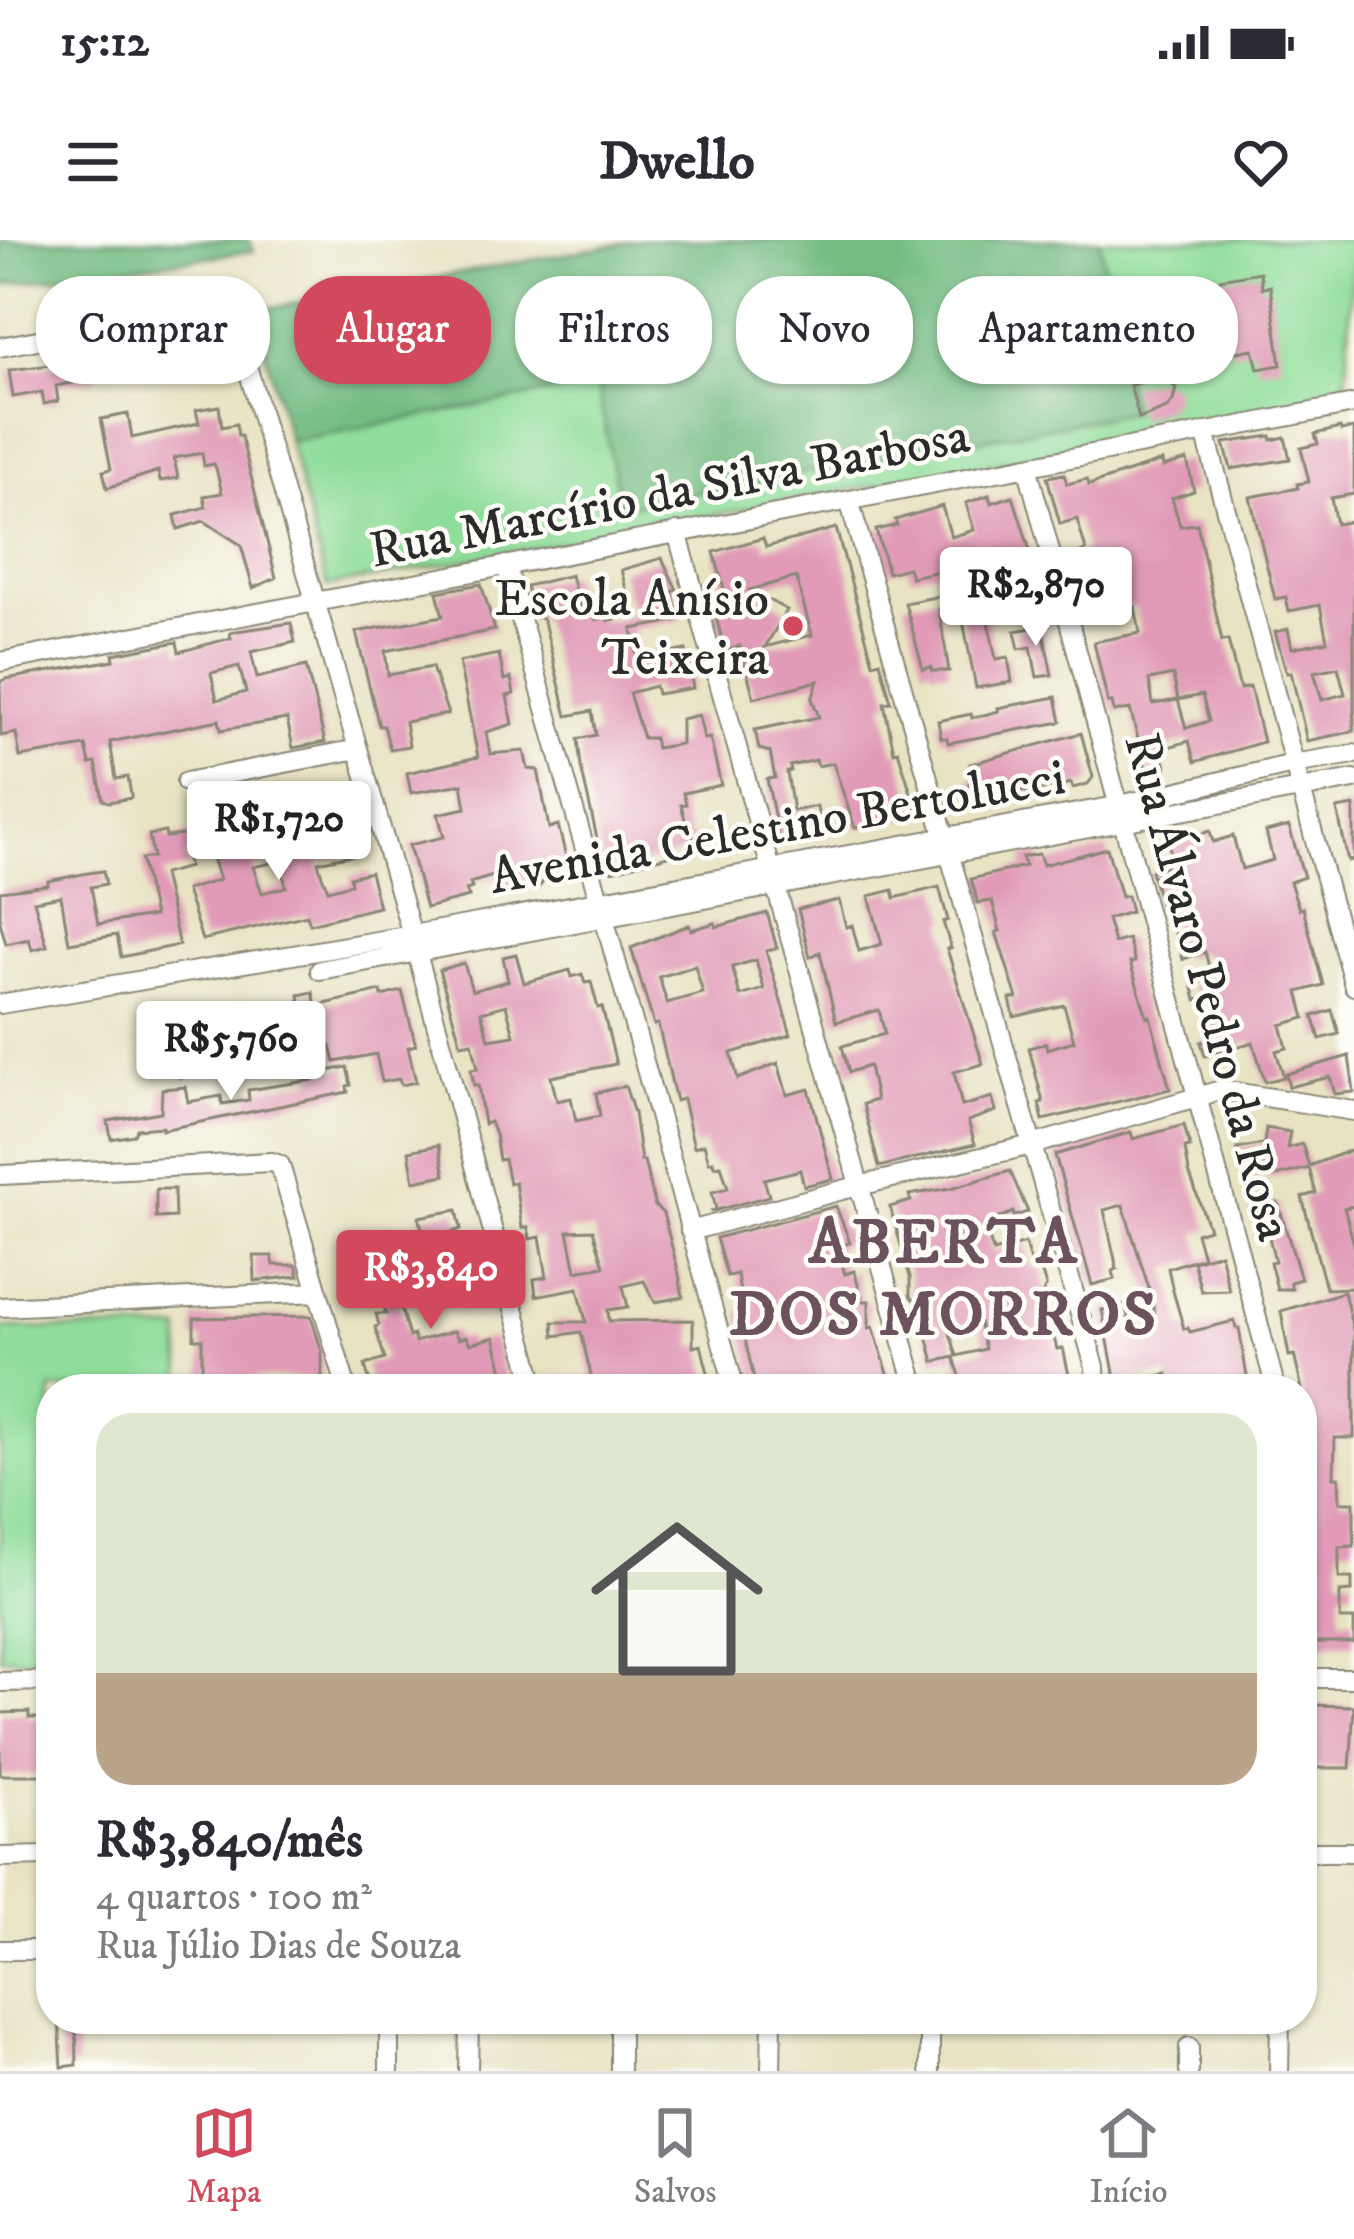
<!DOCTYPE html>
<html lang="pt">
<head>
<meta charset="utf-8">
<style>
  body { margin:0; font-family:"IM FELL DW Pica",serif; background:#f7f7f7; color:#2b2b33; height:100vh; display:flex; flex-direction:column; font-size:45px; white-space:nowrap }
  * { box-sizing:border-box; margin:0 }
  p { font-size:39px; color:#7c7c81 }
  .icon { flex:none; width:66px; height:66px; fill:none; stroke:currentColor; stroke-width:2; stroke-linecap:round; stroke-linejoin:round }
  .map { position:relative; flex:1; overflow:hidden }
  .drawer { position:absolute; left:36px; top:1134px; width:1281px; height:660px; display:flex; flex-direction:column; background:#fff; border-radius:48px; box-shadow:0 3px 9px #0004 }
  .drawer>* { flex:none }
  .top-card { position:absolute; left:36px; top:36px; width:1284px; height:108px; display:flex; gap:24px }
  .price { position:absolute; translate:-50% -102px; padding:0 27px; border-radius:12px; background:#fff; color:#222; font-size:39px; line-height:78px; filter:drop-shadow(0 3px 6px #0008) }
  .price::after { content:''; position:absolute; left:50%; top:72px; width:36px; height:27px; margin-left:-18px; background:inherit; clip-path:polygon(0 0,100% 0,50% 100%) }
  .price.on { background:#d1495b; color:#fff }
  ul { padding:0; list-style:none }
  li { display:grid; align-content:center; gap:24px; height:636px; padding:0 60px }
  li span { display:grid; place-items:center; height:372px; border-radius:36px; color:#555 }
  li>.icon { margin-inline-start:auto }
  span .icon { width:216px; height:216px; fill:#fffc; stroke-width:1 }
  li b { font-size:51px }
  .pill { padding:0 42px; border-radius:48px; background:#fff; box-shadow:0 3px 9px #0004; font-size:42px; line-height:108px }
  .pill.on { background:#d1495b; color:#fff }
  .status { display:flex; justify-content:space-between; align-items:center; height:84px; padding:0 60px; background:#fff; direction:ltr }
  .status svg { height:33px; fill:currentColor }
  header { display:flex; justify-content:space-between; align-items:center; height:156px; padding:0 60px; background:#fff; font-size:54px; font-weight:700 }
  .menu { display:flex; justify-content:space-around; align-items:center; height:168px; border-top:3px solid #e1e1e2; background:#fff; font-size:33px; color:#7c7c81 }
  .menu a { display:grid; justify-items:center; gap:6px }
  .menu .on { color:#d1495b }
  .map>svg:first-child { display:block }
  .green { fill:#8fdd9a; stroke:#5d8462; stroke-width:3 }
  .forest { fill:#73bc82; stroke:#4f7456; stroke-width:3 }
  .building { fill:#e19bb8; fill-rule:evenodd }
  .lines { fill:none; stroke-linecap:round; stroke-linejoin:round }
  .minor-casing { stroke:#8a8777; stroke-width:22 }
  .minor { stroke:#fff; stroke-width:18 }
  .poi-dot { fill:#d1495b; stroke:#fdfcf7; stroke-width:4.5 }
  .labels { text-anchor:middle; stroke-width:9; stroke-linejoin:round; paint-order:stroke }
  .street-label { font-size:51px; fill:#2b2b2b; stroke:#fdfcf7 }
  .poi-label { font-size:51px; fill:#2b2b2b; stroke:#fdfcf7; text-anchor:end }
  .district-label { font-size:63px; font-weight:bold; letter-spacing:3px; fill:#6b525c; stroke:#fdfcf7 }
</style>
</head>
<body>
<div class="status"><b>15:12</b><svg viewBox="0 0 49 12"><path d="M0 12V9h3v3zM5 12V6h3v6zM10 12V3h3v9zM15 12V0h3v12zM26 1h20v11H26zM47 4h2v5h-2z"/></svg></div>
<header><svg class="icon" aria-label="menu" viewBox="0 0 24 24"><path d="M4 6h16M4 12h16M4 18h16"/></svg>Dwello<svg class="icon" aria-label="heart" viewBox="0 0 24 24"><path d="M12 20l-8-8c-3-5 5-10 8-4 3-6 11-1 8 4z"/></svg></header>
<div class="map">
<svg width="1354" height="1831" viewBox="0 0 1354 1831">
  <rect width="100%" height="100%" fill="#fdfcf7"/>
  <filter id="ink" filterUnits="userSpaceOnUse"><feTurbulence type="fractalNoise" baseFrequency=".00833" numOctaves="2"/><feDisplacementMap in="SourceGraphic" scale="24" xChannelSelector="R" yChannelSelector="G"/><feConvolveMatrix kernelMatrix="1 2 1 2 8 2 1 2 1" color-interpolation-filters="sRGB"/></filter>
  <filter id="wash" filterUnits="userSpaceOnUse"><feTurbulence type="fractalNoise" baseFrequency=".004" numOctaves="4" result="noise"/><feDisplacementMap in="SourceGraphic" scale="48" xChannelSelector="R" yChannelSelector="G"/><feGaussianBlur stdDeviation="2.7" result="paint"/><feColorMatrix in="noise" values="0 0 0 0 0 0 0 0 0 0 0 0 0 0 0 0 0 1.4 0 .05"/><feComposite in="paint" operator="in"/></filter>
  <g filter="url(#wash)">
    <rect width="100%" height="100%" fill="#e8e3c3"/>
    <path class="green" d="M641,0H1354L1345,159L327,346L255,71Z
      M0,1088L180,1090L182,1149H51V1418H0Z"/>
    <path class="forest" d="M0,0H249L254,11L0,45Z
      M641,0H1100L1132,172L620,267L597,144L289,201L255,71Z"/>
    <g id="blocks">
      <path class="building" d="M1260,32L1262,48L1270,46L1281,125L1258,129L1253,109L1232,113L1220,51V39Z
        M94,112L98,138L56,146L58,161L44,164L42,152L13,157L9,130L67,123L66,117Z
        M1158,139L1176,147L1173,161L1167,168L1139,179L1130,145Z
        M219,166L222,187L236,184L238,196H241L276,338L253,348L241,305L204,281L178,289L175,275L206,267L204,256L222,253L216,228L214,224L204,226L202,213L174,218L178,238L160,241L158,231L107,248L103,231L111,229L101,179L128,174L132,198L199,183L196,170Z
        M1340,188L1341,191L1354,188V254L1331,258L1336,284L1354,281V491L1307,501L1291,432L1287,433L1275,392L1288,389L1292,408L1327,401L1320,365L1289,371L1286,357L1275,359L1250,257L1298,248L1297,244L1309,242L1301,208L1318,204L1315,194ZM1338,427L1345,454L1322,460L1314,432Z
        M1271,196L1272,200L1285,197L1290,219L1231,229L1224,203Z
        M1187,220L1194,251L1172,258L1180,286L1197,284L1222,401L1228,400L1240,449L1250,447L1263,502L1195,522L1189,501L1161,509L1166,527L1147,532L1130,469L1114,472L1112,462L1108,463L1094,402L1140,393L1135,367L1095,375L1093,364L1088,365L1079,314L1086,310L1077,279L1060,284L1047,237L1064,234L1067,244L1087,239L1089,245L1162,221L1163,227ZM1173,435L1178,460L1153,464L1149,440ZM1202,455L1209,481L1186,488L1178,460Z
        M989,255L991,263L1013,256L1031,314L1023,316L1035,363L986,372L996,419L1008,417L1012,442L976,448L960,365L939,369L949,431H932L931,427L923,429L905,363L966,351L959,327L911,337L908,328L888,333L876,290L897,285L895,280L942,266L951,297L974,290L966,263Z
        M836,288L873,423L880,421L891,462L884,463L894,512L898,511L918,575L855,588L833,523L818,526L816,520L790,526L791,531L787,532L793,571L817,566L821,592L779,600L767,539L775,538L770,512L759,509L755,490L819,477L812,459L818,441L754,458L740,406L725,411L720,392L714,371L729,367L714,312L763,298L766,307ZM796,337L812,395L765,407L787,370L750,350Z
        M662,318L677,350L672,352L680,380L632,389L637,419L686,410L693,448L657,454L655,446L629,453L643,498H654L656,508L681,504V479L699,475L704,499L710,498L721,545L683,553L686,564L681,565L690,597L695,596L698,608L612,631L610,623L603,625L581,527L578,499L596,495L592,471L567,476L544,382L540,377L535,378L526,346L571,335L579,366L591,362L596,380L607,377L608,381L633,375L621,330Z
        M481,344L495,390L385,411L388,435L432,427L448,474L405,482L409,506L390,509L384,486H379L356,392L443,376L437,352Z
        M291,383L295,402L251,412L257,438L306,426L325,502L293,508L287,479L221,490L219,480L110,502L116,539L128,537L131,555V558L109,562L103,560L96,523L90,524L86,506L20,517L16,493L1,496L0,442L6,439L114,420L113,414L177,402L179,412L231,398L230,393L237,391ZM239,426L246,452L217,460L211,433Z
        M1042,386L1052,435L1037,437L1031,407L1019,409L1015,391Z
        M499,414L504,440L511,438L514,454L507,456L513,484L486,492L490,514L524,511L528,529L538,530L549,588L558,585L570,633L545,639L540,646L500,652L496,635L470,643L472,648L466,650L469,657L426,668L409,605L444,597L438,574L466,568L462,544L411,553L407,533L478,517L459,422Z
        M1056,457L1061,482L948,503L947,498H941L938,481L971,474L972,478L999,471L998,468Z
        M1081,493L1093,537L1088,544L1073,548L1071,543L1029,553L1022,550L975,564L969,543L975,541L970,524Z
        M1354,566V620L1348,621L1337,569Z
        M297,575L300,590L325,585L327,595L349,590L356,614L318,622L322,636L328,650L351,644L350,637L370,632L379,667L310,684L307,675L202,700L186,650L219,640L210,611L286,597L282,578ZM280,621L286,647L262,653L253,627Z
        M1289,586L1304,637L1290,642L1299,669L1303,668L1323,745L1298,752L1305,778L1281,785L1287,808L1276,811L1284,837L1265,842L1253,802L1205,816L1201,802L1212,799L1209,790L1215,788L1206,758L1196,760L1192,744L1212,738L1205,712L1183,719L1168,670L1162,671L1151,631L1174,625L1168,603L1210,591L1213,602L1233,596L1242,629L1273,620L1266,592Z
        M165,592L166,597L190,594L193,614L186,616L189,627L163,634L179,705L121,717L117,695L69,703L61,656L34,661L47,706L32,710L29,699L6,704L0,682V651L48,645V641L88,633L103,631L106,644L91,647L98,684L154,676L141,619L153,617L149,595Z
        M1107,608L1121,657L1127,656L1131,672L1107,679L1114,703L1128,699L1135,722L1130,723L1147,777L1150,776L1170,849L1043,880L1039,863L1043,862L1029,808L1046,803L1047,809L1074,801L1064,765L1014,777L1010,759L1017,758L996,692L1000,691L992,661L978,663L971,639L1025,626L1022,617L1039,614L1043,625Z
        M939,647L948,680L943,682L951,708L947,709L983,824L954,832L962,866L992,857L996,871L968,881L975,904L879,927L863,864L876,860L869,826L849,832L842,806L885,794L879,770L836,782L820,712L810,717L798,669L839,660L846,687L852,685L859,711L882,704L869,656L893,650L895,658Z
        M767,673L777,708L766,711L791,795L731,813L738,839L778,823L787,855L809,849L833,939L804,946L800,930L764,939L769,956L710,972L716,969L712,952L728,948L721,925L714,926L713,921L709,922L704,904L694,907L683,859L676,861L658,784L654,785L631,708L689,685L691,690L715,683L716,687ZM756,720L764,749L740,756L732,727ZM695,726L703,753L667,763L659,737Z
        M516,714L524,743L570,730L572,737L582,734L585,743L591,742L598,768L602,767L616,824L551,837L557,861L571,858L576,881L600,876L596,853L625,846L634,873L641,921H644L655,966L663,973L679,1034L683,1057L655,1062L644,1041L623,1046L628,1067L608,1070L609,1081L693,1080V1107L701,1105L712,1149H594L581,1092L554,1096L553,1082H586L578,1048L536,1056L534,1039L547,1037L540,997L530,999L528,987L522,988L515,942L509,943L504,919L499,920L495,895L490,882L484,884L478,845H474L471,829L478,828L472,802L461,804L439,730L464,723L472,751L508,741L503,717ZM506,765L514,795L489,799L481,772ZM593,990L604,1026L576,1031L568,991Z
        M381,751L382,756L402,751L416,805L408,807L416,842L401,845L399,839L382,842L376,814L335,822L331,806L264,818L265,823L231,829L228,817L282,801L280,792L304,787L299,755L313,752L316,766Z
        M1332,770L1339,794L1320,799L1313,776Z
        M201,815L203,834L180,837L178,817Z
        M1349,816L1354,852L1335,854L1330,837L1289,847L1286,834Z
        M347,827L351,845L347,846L348,852L162,890V887L137,889L134,895L111,899L108,881L161,872L162,849L185,847L188,862L221,856L222,864L249,860L248,850L313,840L312,834Z
        M1184,885L1190,907L1185,908L1189,932L1209,989L1196,993L1203,1017L1168,1028L1173,1051L1184,1089L1188,1088L1190,1092L1234,1081L1236,1088H1239L1249,1149H1170L1168,1134L1116,1143L1102,1070L1125,1065L1129,1081L1155,1075L1150,1052L1123,965L1104,970L1117,1029L1113,1031L1115,1039L1092,1045L1055,915L1131,892L1133,899Z
        M1266,888L1290,892L1287,908L1302,904L1309,926L1354,909V966L1344,968L1354,1004V1048L1326,1049L1302,957L1316,953L1309,928L1267,938L1265,932L1245,938L1237,909L1264,904Z
        M439,905L445,935L414,941L409,911Z
        M1010,931L1028,972L1014,976L1013,972L985,984L993,1012L1025,1003L1032,1029L1040,1027L1046,1046L1042,1055L1057,1109L1063,1108L1072,1149H964L954,1117L934,1122L919,1065L910,1056V1037L890,967L911,961L909,955L951,948ZM979,1082L985,1109L957,1116L949,1090Z
        M156,949H174L175,977L156,978Z
        M1278,963L1301,1039L1290,1042L1292,1049H1277L1270,1022L1275,1021L1268,993L1259,996L1252,971Z
        M836,966L850,1003L837,1006L845,1034L854,1031L863,1061H869V1088L873,1087L893,1149H778L777,1143L756,1148L739,1072L743,1071L737,1034L727,1036L716,998Z
        M457,970L461,989L425,1001L419,977Z
        M432,1000L437,1024L471,1017L477,1062H456L454,1045L406,1054L407,1059L399,1061L409,1097L413,1095L415,1102L454,1091L458,1099L466,1097L470,1104L494,1097L508,1149H372L365,1125L385,1119L375,1087L379,1085L376,1074H386L377,1034L407,1027L402,1005Z
        M1220,1013L1229,1050L1201,1051L1193,1021Z
        M254,1016H272L274,1025H296L299,1036L255,1041Z
        M1344,1052L1354,1094V1198H1335L1334,1237H1339L1340,1262H1354V1306L1339,1307V1338H1352V1351L1340,1352V1379H1354V1403H1302V1149L1294,1115L1289,1116L1281,1071Z
        M311,1076L322,1112V1138H245V1142L229,1143V1138H202V1099H194V1078Z
        M1308,1465L1354,1466L1350,1528H1302V1470H1308Z
        M29,1472V1478H51L47,1535H0V1473Z
        M59,1779H76L77,1825L62,1827Z"/>
    </g>
  </g>
  <g filter="url(#ink)">
    <use href="#blocks" fill-opacity="0" stroke="#8a8777" stroke-width="3"/>
    <g class="lines">
      <g class="minor-casing">
        <path id="minor" d="M0,107L229,64L412,695L536,1149
          M1205,192L1354,746
          M1027,226L1276,1149
          M849,260L1095,1127L1096,1149
          M677,292L916,1149
          M506,325L735,1149
          M0,422L1354,164
          M186,542L358,509
          M320,730L1354,539
          M0,764L412,695L1116,566L1293,524L1354,514
          M0,935L272,922L280,925L347,1149
          M690,991L846,949L1032,905L1221,850L1354,871
          M0,1067L318,1052
          M1302,1438H1354
          M0,1442L51,1441
          M1302,1612H1354
          M0,1617L51,1616
          M0,1710H51
          M389,1779V1831
          M620,1779V1831
          M930,1779V1831
          M468,1831L469,1779
          M771,1831L772,1779
          M1189,1831V1807
          M1279,1831L1280,1779"/>
      </g>
      <use href="#minor" class="minor"/>
    </g>
  </g>
  <circle class="poi-dot" cx="793" cy="386" r="12"/>
  <g class="labels">
    <g class="street-label">
      <text transform="translate(669 251) rotate(-11)" y="18">Rua Marcírio da Silva Barbosa</text>
      <text transform="translate(777 585) rotate(-10)" y="18">Avenida Celestino Bertolucci</text>
      <text transform="translate(1210 746) rotate(75)" y="18">Rua Álvaro Pedro da Rosa</text>
    </g>
    <g class="poi-label">
      <text x="769" y="375">Escola Anísio<tspan x="769" dy="59">Teixeira</tspan></text>
    </g>
    <g class="district-label">
      <text x="944" y="1022">ABERTA<tspan x="944" dy="72">DOS MORROS</tspan></text>
    </g>
  </g>
</svg>
<b class="price" style="left:1036px;top:409px">R$2,870</b>
<b class="price" style="left:279px;top:643px">R$1,720</b>
<b class="price" style="left:231px;top:863px">R$5,760</b>
<b class="price on" style="left:431px;top:1092px">R$3,840</b>
<div class="top-card">
<a class="pill">Comprar</a>
<a class="pill on">Alugar</a>
<a class="pill">Filtros</a>
<a class="pill">Novo</a>
<a class="pill">Apartamento</a>
</div>
<section class="drawer">
<ul>
<li><span style="background:linear-gradient(#dfe7d0 70%,#b9a48a 0)"><svg class="icon" aria-label="home" viewBox="0 0 24 24"><path d="M3 11l9-7 9 7M6 9v11h12V9"/></svg></span><div><b>R$3,840/mês</b><p>4 quartos · 100 m²</p><p>Rua Júlio Dias de Souza</p></div></li>
</ul>
</section>
</div>
<nav class="menu">
<a class="on"><svg class="icon" aria-label="map" viewBox="0 0 24 24"><path d="M3 6l6-2 6 2 6-2v14l-6 2-6-2-6 2zM9 4v14M15 6v14"/></svg>Mapa</a>
<a><svg class="icon" aria-label="saved" viewBox="0 0 24 24"><path d="M7 4h10v16l-5-4-5 4z"/></svg>Salvos</a>
<a><svg class="icon" aria-label="home" viewBox="0 0 24 24"><path d="M3 11l9-7 9 7M6 9v11h12V9"/></svg>Início</a>
</nav>
</body>
</html>
